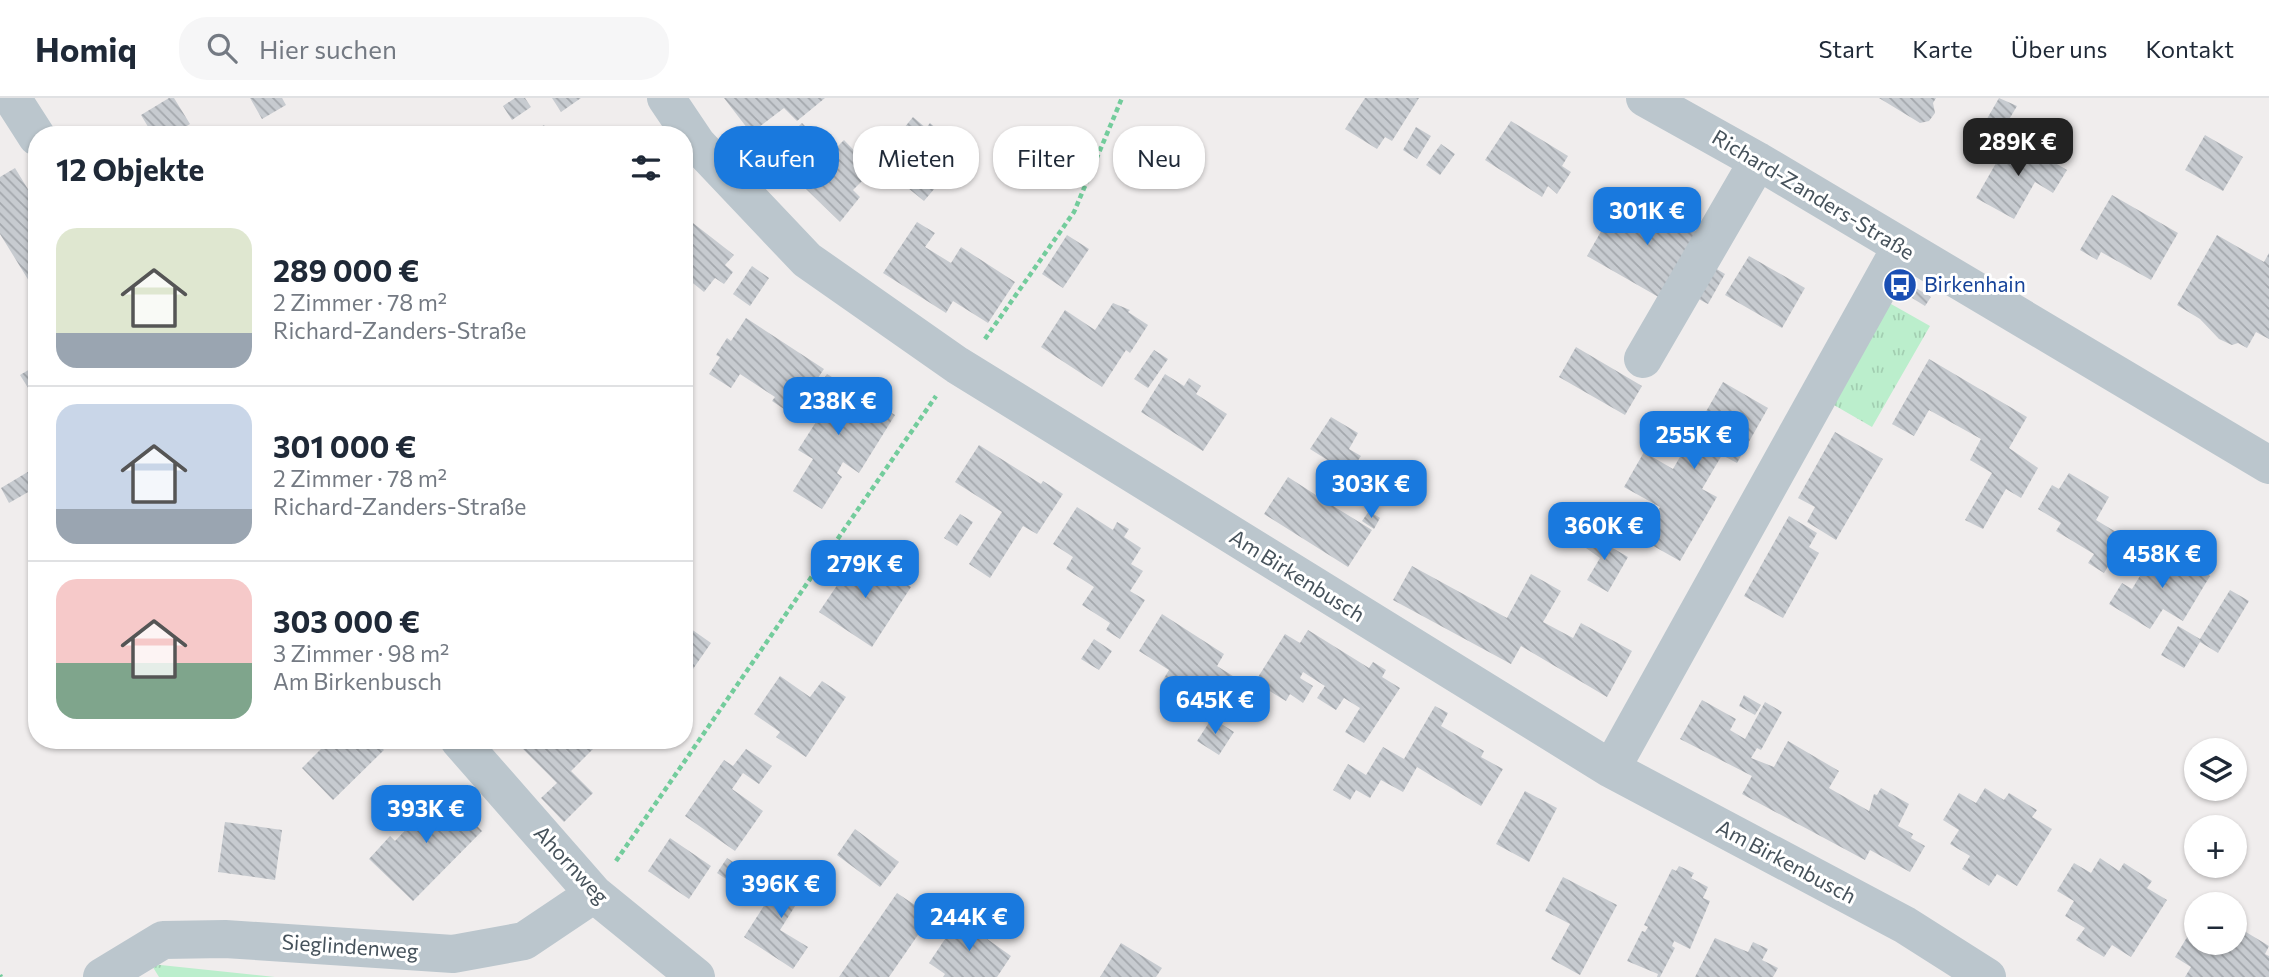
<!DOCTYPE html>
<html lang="de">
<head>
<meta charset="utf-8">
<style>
  body { margin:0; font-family:Commissioner,sans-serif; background:#f6f6f7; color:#1f2937; height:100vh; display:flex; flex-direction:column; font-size:26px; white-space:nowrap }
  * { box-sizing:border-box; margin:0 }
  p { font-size:23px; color:#747a83 }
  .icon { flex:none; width:38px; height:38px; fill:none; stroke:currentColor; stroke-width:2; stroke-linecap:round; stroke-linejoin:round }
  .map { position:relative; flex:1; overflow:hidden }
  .drawer { position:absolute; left:28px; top:28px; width:665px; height:623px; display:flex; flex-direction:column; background:#fff; border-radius:28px; box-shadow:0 2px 5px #0004 }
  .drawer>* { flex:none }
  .hud { position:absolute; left:714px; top:28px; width:665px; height:63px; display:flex; gap:14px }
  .buttons { position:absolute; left:2184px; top:640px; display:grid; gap:14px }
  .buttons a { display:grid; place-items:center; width:63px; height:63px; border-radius:50%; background:#fff; box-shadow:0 2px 5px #0004; font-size:35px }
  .price { position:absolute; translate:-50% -60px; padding:0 16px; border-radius:14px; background:#1979de; color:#fff; font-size:23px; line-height:46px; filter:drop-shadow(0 2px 4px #0008) }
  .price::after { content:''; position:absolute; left:50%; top:42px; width:21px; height:16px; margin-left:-10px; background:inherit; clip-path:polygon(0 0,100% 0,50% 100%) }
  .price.on { background:#222; color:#fff }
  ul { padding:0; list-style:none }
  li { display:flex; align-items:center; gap:21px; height:175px; padding:0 28px }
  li+li { border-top:2px solid #e0e1e3 }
  li span { display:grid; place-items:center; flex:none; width:196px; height:140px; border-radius:21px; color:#555 }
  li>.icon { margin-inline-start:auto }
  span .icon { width:84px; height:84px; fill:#fffc; stroke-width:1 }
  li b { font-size:30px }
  h2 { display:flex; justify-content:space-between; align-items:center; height:84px; padding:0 28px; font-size:30px }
  .tag { padding:0 24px; border-radius:28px; background:#fff; box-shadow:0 2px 5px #0004; font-size:24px; line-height:63px }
  .tag.on { background:#1979de; color:#fff }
  header { display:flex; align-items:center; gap:42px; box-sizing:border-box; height:98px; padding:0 35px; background:#fff; border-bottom:2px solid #e0e1e3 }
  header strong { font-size:33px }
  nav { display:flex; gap:38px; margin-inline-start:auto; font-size:24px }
  .search { width:490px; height:63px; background:#f6f6f7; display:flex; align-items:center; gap:18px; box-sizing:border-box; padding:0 24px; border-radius:28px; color:#747a83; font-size:26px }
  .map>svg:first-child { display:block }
  .grass { fill:url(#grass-tufts) }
  .building { fill:url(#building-back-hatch) }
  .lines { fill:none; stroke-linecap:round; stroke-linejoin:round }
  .path { stroke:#73cc9c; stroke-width:4.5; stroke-dasharray:5 3.5; stroke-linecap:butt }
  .minor { stroke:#bbc6cd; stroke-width:38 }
  .labels { text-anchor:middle; stroke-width:6; stroke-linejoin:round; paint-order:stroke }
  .street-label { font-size:21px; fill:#46525b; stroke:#fff }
  .transit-label { font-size:21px; fill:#164399; stroke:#fff; text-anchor:start }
</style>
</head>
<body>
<header>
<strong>Homiq</strong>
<div class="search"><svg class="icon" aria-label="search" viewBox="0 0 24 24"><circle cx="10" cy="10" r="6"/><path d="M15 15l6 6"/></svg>Hier suchen</div>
<nav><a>Start</a><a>Karte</a><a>Über uns</a><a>Kontakt</a></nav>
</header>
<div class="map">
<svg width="2269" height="879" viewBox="0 0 2269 879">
  <defs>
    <pattern id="grass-tufts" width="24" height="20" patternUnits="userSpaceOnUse" patternTransform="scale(1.75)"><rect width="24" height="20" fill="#bec"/><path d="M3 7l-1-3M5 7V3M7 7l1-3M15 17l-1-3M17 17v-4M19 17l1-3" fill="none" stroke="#a2ceb1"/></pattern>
    <pattern id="building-back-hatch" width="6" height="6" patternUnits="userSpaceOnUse" patternTransform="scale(1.75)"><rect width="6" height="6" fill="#c7cbd0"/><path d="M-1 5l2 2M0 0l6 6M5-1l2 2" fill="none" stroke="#a3a7ac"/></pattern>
  </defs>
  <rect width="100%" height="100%" fill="#f0eded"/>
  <path class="grass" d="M1884,202L1930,228L1872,329L1827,303Z
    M151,866L275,879H159Z"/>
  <path class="building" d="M169,0H174L190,26L173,37H153L141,17Z
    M250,0H282L286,7L262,21Z
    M515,0H525L531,9L512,22L503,8Z
    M552,0H581L561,14Z
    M724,0H825L797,23L784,10L751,35Z
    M1365,0H1419L1392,43L1385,39L1377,51L1345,31Z
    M1879,0H1936L1933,5L1935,15L1929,23L1920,25Z
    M1999,0L2017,8L2001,35L1984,26Z
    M913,19L926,30L930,25L938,32L929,43L956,65L924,103L876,64Z
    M1511,23L1568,58L1562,68L1571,74L1557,96L1548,88L1542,99L1485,62Z
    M802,25L831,55L844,42L873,72L853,92L860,99L840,124L770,56Z
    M544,27L551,37H529Z
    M1416,29L1431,38L1417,61L1403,52Z
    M2205,37L2243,59L2223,93L2185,72Z
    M2011,39L2067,72L2053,95L2035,84L2014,121L1976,100Z
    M1441,46L1455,56L1440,77L1426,67Z
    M15,70L37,106V196L0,136V79Z
    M1624,93L1658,112L1659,109L1706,140L1669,205L1587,158Z
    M2112,97L2178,135L2151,182L2101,154L2097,162L2080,152Z
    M684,118L734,157L725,167L733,174L724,186L715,180L704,194L684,178Z
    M917,124L935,135L925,149L951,165L961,149L1015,184L988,225L953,203L946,215L883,175Z
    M1067,137L1089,151L1063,190L1042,176Z
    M2217,137L2264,164L2269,155V241L2256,234L2247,250L2238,245L2232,247L2219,241L2200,221L2177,207Z
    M1749,158L1805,190L1782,230L1725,197Z
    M1710,167L1725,176L1708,206L1693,198Z
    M752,168L769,180L750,208L733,196Z
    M1909,186L1931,199L1925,208L1904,195Z
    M1113,205L1130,212L1128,214L1148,227L1130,255L1126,252L1102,289L1041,249L1065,212L1095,232Z
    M746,220L824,271L793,317L772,303L775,299L740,276L731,290L709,276L720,259L716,257L727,240L731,243Z
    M1576,249L1642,288L1625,317L1559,279Z
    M1154,252L1168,261L1148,290L1134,281Z
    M1929,261L2027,319L2009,350L2038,370L2021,400L2006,391L1983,431L1965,422L1992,375L1970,362L1981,341L1929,312L1914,338L1892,326Z
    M37,267V304L20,277Z
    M827,276L895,317L859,375L843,364L837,375L842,379L822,411L793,393L813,361L798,352L816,324L801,314Z
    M1165,276L1184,288L1189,280L1201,288L1196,296L1227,316L1203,353L1141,314Z
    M1723,284L1768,310L1737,365L1722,357L1702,391L1717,399L1680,463L1641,441L1660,409L1624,389L1644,354L1673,371Z
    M1331,319L1358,335L1349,351L1361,358L1351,373L1355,376L1349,387L1346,386L1330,406L1372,432L1348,469L1264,416L1288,379L1319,399L1337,368L1310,351Z
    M1835,334L1883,361L1836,442L1807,424L1815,409L1798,400Z
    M979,347L1041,386L1043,383L1063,396L1037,436L1023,428L990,480L969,466L1002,414L955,384Z
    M31,372L37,389L9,405L1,390Z
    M2069,375L2109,399L2096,422L2126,440L2104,475L2088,465L2094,456L2056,433L2061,425L2038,411L2052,387L2059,391Z
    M1575,404L1589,412L1582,423L1568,415Z
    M1077,409L1113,432L1117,424L1129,431L1124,439L1141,450L1131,466L1143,473L1130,493L1145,502L1120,541L1106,532L1110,525L1082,507L1094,489L1066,471L1073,459L1053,446Z
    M1369,413L1380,420L1374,431L1362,423Z
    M960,416L973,424L957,448L944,440Z
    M1789,418L1817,435L1809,449L1819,455L1783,520L1744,498Z
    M1585,434L1628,459L1608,494L1587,482L1600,460L1579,445Z
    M2165,450L2210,478L2183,523L2163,511L2150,531L2109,506L2122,485L2132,491L2146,468L2152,471Z
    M859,455L911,489L872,549L819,514Z
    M1412,468L1507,520L1531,476L1561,493L1543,524L1573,540L1581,525L1632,553L1607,599L1521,548L1511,566L1393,502Z
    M2230,492L2249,503L2218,555L2200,544L2184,570L2161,557L2178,528L2200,541Z
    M1162,516L1224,556L1217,568L1236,580L1212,620L1160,587L1169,572L1139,553Z
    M684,526L711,545L684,584Z
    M1308,532L1369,570L1373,564L1386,572L1382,579L1400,590L1364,645L1345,634L1360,610L1344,600L1336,612L1317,600L1325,588L1303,574L1300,580L1313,588L1303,605L1290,596L1286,603L1255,584L1285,536L1300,545Z
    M1094,541L1112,553L1099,572L1081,561Z
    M780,578L810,599L822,583L846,599L806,659L776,639L780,634L754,616Z
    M1744,597L1761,607L1755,617L1739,608Z
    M1702,602L1736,621L1730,632L1745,641L1765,604L1782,614L1761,652L1757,650L1751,660L1774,669L1788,643L1839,673L1829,690L1869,713L1874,696L1877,697L1881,690L1909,706L1898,728L1913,736L1911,740L1925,748L1910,774L1870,752L1865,762L1742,696L1752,678L1680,641Z
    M1435,608L1448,615L1441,628L1484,653L1481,659L1503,671L1481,708L1417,669L1403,694L1381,682L1370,700L1356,692L1350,702L1333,692L1348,666L1366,677L1383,649L1404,661Z
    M1212,620L1234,634L1219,657L1197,643Z
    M330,642H374L384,652L333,702L302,670Z
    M527,642H602L571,673L593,695L564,724L541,700L557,685L520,648Z
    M746,651L772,668L759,686L743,675L732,691L763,713L735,753L685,718L724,662L733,668Z
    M439,689L482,733L413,803L369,761L390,738L395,743L420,717L416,712Z
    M1985,690L2004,702L2009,695L2037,712L2032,719L2052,731L2017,788L1997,776L1989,788L1962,771L1970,758L1950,746L1959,732L1943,722L1959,695L1976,705Z
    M1525,693L1557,710L1529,764L1496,746Z
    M225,724L282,732L275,782L218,774Z
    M855,731L899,764L880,789L837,757Z
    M670,740L711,768L689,801L648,773Z
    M727,760L759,781L749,796L717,775Z
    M2100,760L2119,773L2124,765L2152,783L2147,790L2167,802L2131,859L2112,847L2104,859L2076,842L2085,830L2065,818L2074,803L2057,793L2074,765L2091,775Z
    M798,767L814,778L780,832L808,849L793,871L744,839L781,781L786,784Z
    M1679,768L1694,775L1691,780L1708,789L1703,800L1710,803L1690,851L1674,843L1672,848L1675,850L1660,879H1657L1658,876L1627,863L1642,833L1645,834L1648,829L1644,827L1672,771L1676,773Z
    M1563,779L1617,807L1580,877L1551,861L1570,826L1545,813Z
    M897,795L931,818L889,879H839Z
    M963,814L980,827L976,833L1011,858L997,879H943L945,876L929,865Z
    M2192,831L2196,834V845H2235V837L2237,839L2241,831L2269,848L2265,856L2269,858V879H2185L2191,869L2175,859Z
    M1715,840L1748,854L1753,844L1768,851L1762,862L1778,870L1773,879H1695Z
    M1121,845L1162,870L1156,879H1100Z"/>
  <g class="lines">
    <path class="path" d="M985,241L1074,114L1122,0
      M616,763L936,298
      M0,877L1,879"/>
    <path class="minor" d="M12,0L37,39
      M666,0L697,46L807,162L957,267L1611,671L1905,827L1987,879
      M1645,0L1758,63L2269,367
      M1643,261L1758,63
      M459,642L594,796L696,879
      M1611,671L1901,149
      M102,879L163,842L225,841L453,856L524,843L594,796"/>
  </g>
  <defs>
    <g id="bus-disc" transform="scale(1.75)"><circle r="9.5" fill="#1a4fb4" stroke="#fff"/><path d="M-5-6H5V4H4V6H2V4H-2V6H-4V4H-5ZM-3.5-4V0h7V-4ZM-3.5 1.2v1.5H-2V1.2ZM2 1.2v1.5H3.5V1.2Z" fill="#fff"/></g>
  </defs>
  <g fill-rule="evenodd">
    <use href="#bus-disc" x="1900" y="187"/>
  </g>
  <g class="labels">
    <g class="street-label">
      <text transform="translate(1813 97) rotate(31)" y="7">Richard-Zanders-Straße</text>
      <text transform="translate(1297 478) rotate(32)" y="7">Am Birkenbusch</text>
      <text transform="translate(1786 764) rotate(28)" y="7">Am Birkenbusch</text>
      <text transform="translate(571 767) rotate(47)" y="7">Ahornweg</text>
      <text transform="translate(350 849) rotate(4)" y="7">Sieglindenweg</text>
    </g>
    <g class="transit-label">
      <text x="1924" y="194">Birkenhain</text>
    </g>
  </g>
</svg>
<div class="buttons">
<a><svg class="icon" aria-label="layers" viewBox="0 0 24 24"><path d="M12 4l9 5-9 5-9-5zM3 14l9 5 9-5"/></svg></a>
<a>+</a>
<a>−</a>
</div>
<b class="price on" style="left:2018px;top:80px">289K €</b>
<b class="price" style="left:1647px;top:149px">301K €</b>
<b class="price" style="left:838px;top:339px">238K €</b>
<b class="price" style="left:1694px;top:373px">255K €</b>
<b class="price" style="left:1371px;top:422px">303K €</b>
<b class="price" style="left:1604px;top:464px">360K €</b>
<b class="price" style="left:2162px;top:492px">458K €</b>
<b class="price" style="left:865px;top:502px">279K €</b>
<b class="price" style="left:1215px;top:638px">645K €</b>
<b class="price" style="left:426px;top:747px">393K €</b>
<b class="price" style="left:781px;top:822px">396K €</b>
<b class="price" style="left:969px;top:855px">244K €</b>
<div class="hud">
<a class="tag on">Kaufen</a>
<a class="tag">Mieten</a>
<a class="tag">Filter</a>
<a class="tag">Neu</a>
</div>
<section class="drawer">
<h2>12 Objekte<svg class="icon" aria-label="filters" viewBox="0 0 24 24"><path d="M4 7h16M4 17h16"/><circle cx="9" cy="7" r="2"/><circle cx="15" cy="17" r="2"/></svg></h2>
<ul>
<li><span style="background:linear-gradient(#dfe7d0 75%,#9aa5b1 0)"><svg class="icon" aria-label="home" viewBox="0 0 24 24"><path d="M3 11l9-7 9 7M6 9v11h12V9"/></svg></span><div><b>289 000 €</b><p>2 Zimmer · 78 m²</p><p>Richard-Zanders-Straße</p></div></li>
<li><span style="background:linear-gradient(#c9d6e8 75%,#9aa5b1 0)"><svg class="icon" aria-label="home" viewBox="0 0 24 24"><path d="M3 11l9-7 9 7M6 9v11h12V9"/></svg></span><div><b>301 000 €</b><p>2 Zimmer · 78 m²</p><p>Richard-Zanders-Straße</p></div></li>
<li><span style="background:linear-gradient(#f6c9c9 60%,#7fa58c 0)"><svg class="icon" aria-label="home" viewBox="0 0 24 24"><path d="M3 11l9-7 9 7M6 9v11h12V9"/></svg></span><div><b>303 000 €</b><p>3 Zimmer · 98 m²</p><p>Am Birkenbusch</p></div></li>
</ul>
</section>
</div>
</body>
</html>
